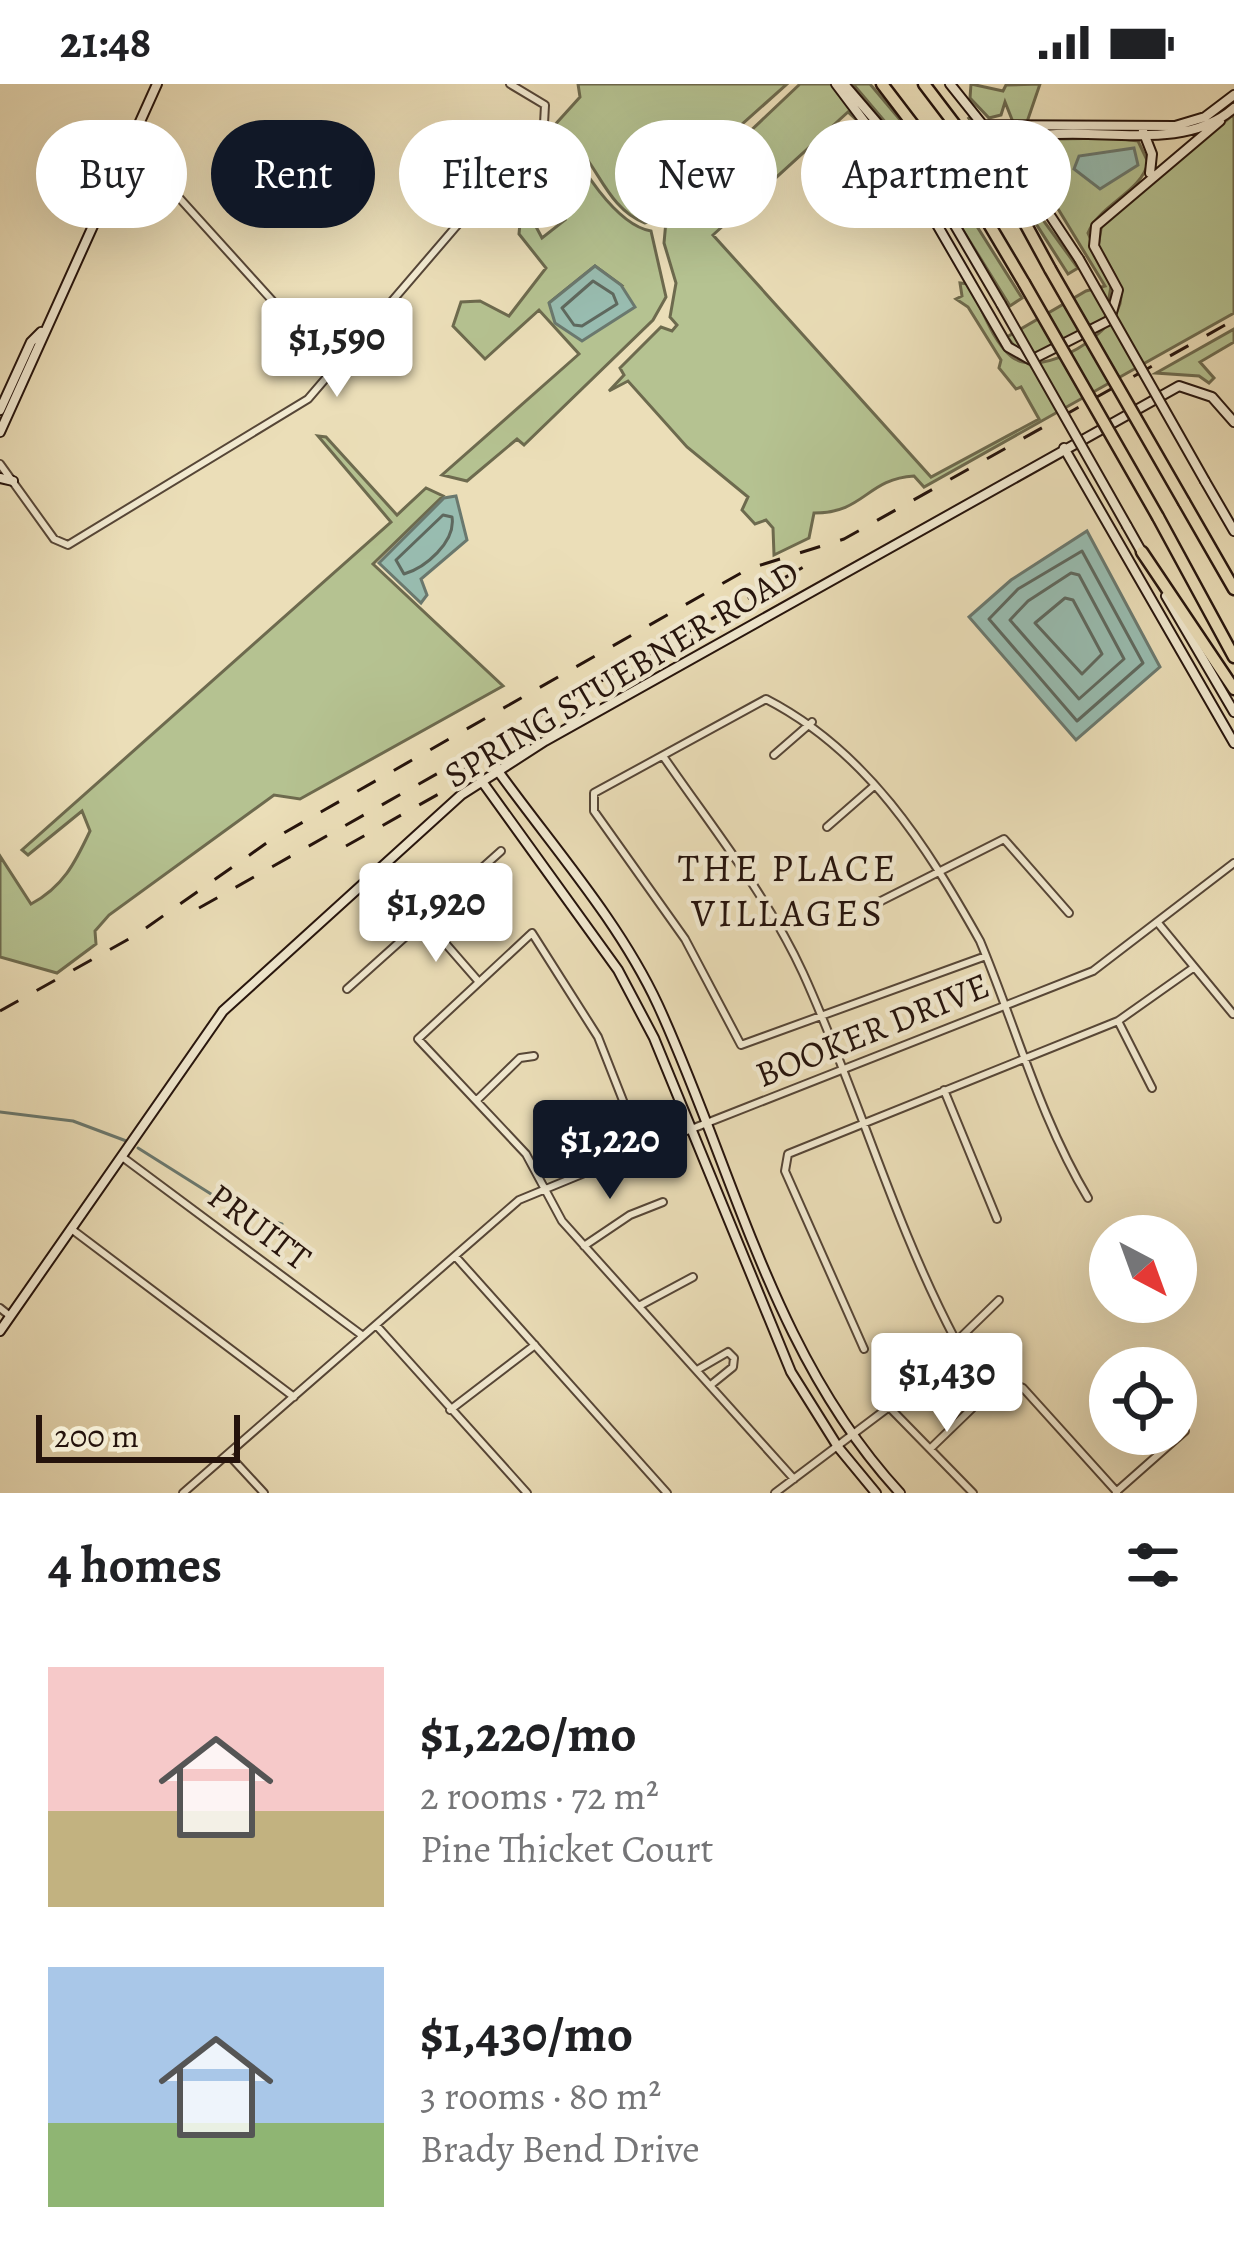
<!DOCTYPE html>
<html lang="en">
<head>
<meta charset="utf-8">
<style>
  body { margin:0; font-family:Alegreya,serif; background:#f6f6f6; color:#202124; height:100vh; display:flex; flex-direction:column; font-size:45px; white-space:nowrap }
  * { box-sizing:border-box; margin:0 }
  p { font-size:39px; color:#757577 }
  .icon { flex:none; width:66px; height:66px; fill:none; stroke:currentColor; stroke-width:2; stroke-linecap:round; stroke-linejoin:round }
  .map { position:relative; height:1409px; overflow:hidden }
  .details { display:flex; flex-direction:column; background:#fff; flex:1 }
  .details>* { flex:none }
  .hud { position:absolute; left:36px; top:36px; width:1164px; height:108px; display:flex; gap:24px }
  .needle { width:78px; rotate:139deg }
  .controls { position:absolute; left:1089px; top:1131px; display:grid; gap:24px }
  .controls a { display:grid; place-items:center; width:108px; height:108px; border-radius:50%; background:#fff; box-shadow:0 12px 48px #0002; font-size:60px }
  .scale { position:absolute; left:36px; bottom:30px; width:204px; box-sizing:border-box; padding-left:12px; border:6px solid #25130c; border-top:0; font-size:33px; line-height:42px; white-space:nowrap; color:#25130c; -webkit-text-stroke:9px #f2ead1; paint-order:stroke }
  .price { position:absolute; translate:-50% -102px; padding:0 27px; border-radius:12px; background:#fff; color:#222; font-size:39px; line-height:78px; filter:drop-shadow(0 3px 6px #0008) }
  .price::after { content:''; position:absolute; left:50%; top:72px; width:36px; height:27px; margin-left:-18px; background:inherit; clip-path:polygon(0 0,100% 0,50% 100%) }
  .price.selected { background:#111827; color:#fff }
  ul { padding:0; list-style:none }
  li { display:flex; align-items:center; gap:36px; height:300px; padding:0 48px }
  li span { display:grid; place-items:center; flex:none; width:336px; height:240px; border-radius:0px; color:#555 }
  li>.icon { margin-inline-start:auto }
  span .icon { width:144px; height:144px; fill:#fffc; stroke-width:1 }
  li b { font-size:51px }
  h2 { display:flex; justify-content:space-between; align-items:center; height:144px; padding:0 48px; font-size:51px }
  .chip { padding:0 42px; border-radius:54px; background:#fff; box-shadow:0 12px 48px #0002; font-size:42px; line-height:108px }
  .chip.selected { background:#111827; color:#fff }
  .status { display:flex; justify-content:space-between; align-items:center; height:84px; padding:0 60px; background:#fff; direction:ltr }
  .status svg { height:33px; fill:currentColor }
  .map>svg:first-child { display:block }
  .green { fill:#b5c291; stroke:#6d6a4e; stroke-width:3; fill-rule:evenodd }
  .water { fill:#98bcb0; stroke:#6a786e; stroke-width:3 }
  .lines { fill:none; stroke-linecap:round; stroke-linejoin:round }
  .shore { stroke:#5e685e; stroke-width:3 }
  .stream { stroke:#6a786e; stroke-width:3 }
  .minor-casing { stroke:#564637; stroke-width:10 }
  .tertiary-casing { stroke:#564637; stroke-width:10 }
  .secondary-casing { stroke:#25130c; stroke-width:12 }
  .motorway-casing { stroke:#25130c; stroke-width:15 }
  .minor { stroke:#f2ead1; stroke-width:6 }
  .tertiary { stroke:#f2ead1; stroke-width:6 }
  .secondary { stroke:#f2ead1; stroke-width:8 }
  .motorway { stroke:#ebdeb8; stroke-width:10 }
  .rail { stroke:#25130c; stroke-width:3; stroke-dasharray:21 21; stroke-linecap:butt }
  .secondary-bridge-casing { stroke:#25130c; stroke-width:12; stroke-linecap:butt }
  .motorway-bridge-casing { stroke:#25130c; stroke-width:15; stroke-linecap:butt }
  .secondary-bridge { stroke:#f2ead1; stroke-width:8 }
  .motorway-bridge { stroke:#ebdeb8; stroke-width:10 }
  .labels { text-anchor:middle; stroke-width:9; stroke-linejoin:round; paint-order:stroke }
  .street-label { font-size:36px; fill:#25130c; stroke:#f2ead1 }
  .neighbourhood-label { font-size:39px; letter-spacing:3px; fill:#25130c; stroke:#f2ead1 }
</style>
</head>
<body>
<div class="status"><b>21:48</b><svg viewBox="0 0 49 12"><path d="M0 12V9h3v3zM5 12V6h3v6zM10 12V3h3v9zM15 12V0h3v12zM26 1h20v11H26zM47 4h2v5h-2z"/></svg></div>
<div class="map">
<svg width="1234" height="1409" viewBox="0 0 1234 1409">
  <rect width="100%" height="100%" fill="#ebdeb8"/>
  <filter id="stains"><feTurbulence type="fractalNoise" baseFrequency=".00167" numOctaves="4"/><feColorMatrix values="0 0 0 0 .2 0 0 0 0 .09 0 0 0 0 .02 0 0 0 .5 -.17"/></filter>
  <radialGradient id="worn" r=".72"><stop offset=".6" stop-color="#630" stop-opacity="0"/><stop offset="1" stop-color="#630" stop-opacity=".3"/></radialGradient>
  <path class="green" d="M578,0H787L673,102L652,137L645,139C604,124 596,71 563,50C578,79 615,141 651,147L666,213L653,236L524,361L517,355L467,397L442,391L579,270L539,226L485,275L453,242L461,218L480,217L509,232L546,184L519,150L520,139L533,137L542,154L565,136L523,95L505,112L496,106L580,13ZM595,182L621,201L549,219Z
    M800,0H832L864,43L848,28L713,151L931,393L1039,335L1021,303L1016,305L999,284L1001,276L968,223L956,215L962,212L960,199L969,200C981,222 992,257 1012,273C1042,296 1120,248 1121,213C1121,195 1106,178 1098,163L1102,139L1234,30V229L924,403L914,392C866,395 865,429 814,429L809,454L774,471L773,444L766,436L755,440L742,426L748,413L687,363L628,297L609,307L624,291L620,284L661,243L672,247L677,241L670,233L676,199L664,159L667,126Z
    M853,0H870L939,82L1022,214L1010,222L925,85Z
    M971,0L1003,7L1006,1L1040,0L1027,38H1013L1005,18L1001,31L989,34L970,14Z
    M968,33L1078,184L1068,190Z
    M1000,46L1043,45L1044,47L1021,76Z
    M1114,54L1138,57L1148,78C1142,108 1100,120 1088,149L1111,202L1106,233L1040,272L1020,269L1007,253L1086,207L1105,202L1035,87L1033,75L1054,55Z
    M1234,245V258L1200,278L1214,294L1209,299L1199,292L1156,289Z
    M318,352L326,353L397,431L426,404L443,412L373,480L503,602L300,715L274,711L109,831L95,847L96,860L57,889L0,873V772L31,820C63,803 75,779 90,747L82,727L28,771L22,766L391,438Z"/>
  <path class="water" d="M1134,64L1138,81L1100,105L1074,85L1079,72Z
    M595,182L621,201L635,223L582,257L555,239L549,219Z
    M456,412L467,456L421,495L427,511L421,519L379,479L444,414Z
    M1087,447L1160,583L1076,656L969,533L1011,496Z"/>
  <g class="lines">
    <path class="shore" d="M593,197L613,210L617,220L582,242L574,241L562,224Z
      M443,431L452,433C456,458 425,484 404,490L396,476Z
      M1082,467L1143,579L1077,637L989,535L1018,505Z
      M1071,489L1079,491L1124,575L1079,615L1010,536L1028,517Z
      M1065,514L1073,516L1102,570L1082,590L1035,539Z"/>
    <path class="stream" d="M0,1028L73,1037L129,1058
      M138,1064L238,1127L282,1140"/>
    <g class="minor-casing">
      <path id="minor" d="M127,65L145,76L336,287
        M0,380L54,455L68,461L308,315L544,40L545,21L510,0
        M774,671L812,638
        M663,672C711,742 767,811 803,889C858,1010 893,1137 955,1255
        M827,743L874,702
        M873,821L1004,755L1069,829
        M425,836L479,898
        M1158,839L1233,930
        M986,872L741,961L685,855L594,727V709L766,615C867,667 926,761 980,857C1016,943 1040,1034 1088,1114
        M347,905L501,767
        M1118,937L1152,1004
        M944,1006L997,1135
        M477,1016L520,974L534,972
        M642,1065L598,953L532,849L418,955L526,1070L562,1137L794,1395
        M125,1075L363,1252
        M74,1147L294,1313
        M584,1162L630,1131L663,1118
        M455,1172L667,1409
        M639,1222L693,1193
        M376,1241L527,1409
        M864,1265L785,1087L788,1070L1118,937L1193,884
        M697,1286L728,1268L734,1274L733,1283L712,1300
        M889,1323L973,1409
        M450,1326L535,1261
        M931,1364L994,1303L1008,1297L1023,1304L1117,1408
        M228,1370L264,1409
        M1116,1408L1185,1347
        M183,1409L519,1116L689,1046
        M775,1409L889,1323L999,1216"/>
    </g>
    <g class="tertiary-casing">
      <path id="tertiary" d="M689,1046L1093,887L1234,779
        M0,1224L10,1232"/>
    </g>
    <g class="secondary-casing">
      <path id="secondary" d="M836,0L921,113L1008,263L1031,276L1110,236L1118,206L1094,162L1096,142L1220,37
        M844,0L933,104L1001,220
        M950,0L1026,95L1079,175
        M985,41L1175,42L1205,33L1234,11
        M1143,47L1152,70L1150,89
        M1026,95L1027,68L1044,51C1105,44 1184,68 1234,24
        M0,326L31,258L41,248
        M0,348L157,0
        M1064,364L1234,659
        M0,394L13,397
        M1205,397L1234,447
        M1127,442L1144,472
        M1166,512L1234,628
        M498,687C552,762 619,837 658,921C734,1086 773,1272 900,1409
        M481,696L618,886L654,954L791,1288L838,1363L876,1409
        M0,1247L223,927L461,711L545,657L1179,302L1212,313L1234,338"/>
    </g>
    <g class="motorway-casing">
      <path id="motorway" d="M882,0L989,140L1024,199
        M924,0L1013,117L1050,185
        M1184,418L1234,505
        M1158,433L1234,573
        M1142,468L1234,605"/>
    </g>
    <use href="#minor" class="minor"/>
    <use href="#tertiary" class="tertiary"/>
    <use href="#secondary" class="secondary"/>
    <use href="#motorway" class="motorway"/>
    <path class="rail" d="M346,762L444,707L467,683
      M199,824L816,476
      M0,927L136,851L268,758L748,485L844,455L1234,236"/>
    <g class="secondary-bridge-casing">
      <path id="secondary-bridge" d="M1079,175L1205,397
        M1001,220L1127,442"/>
    </g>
    <g class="motorway-bridge-casing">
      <path id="motorway-bridge" d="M1050,185L1184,418
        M1024,199L1158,433"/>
    </g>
    <use href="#secondary-bridge" class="secondary-bridge"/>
    <use href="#motorway-bridge" class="motorway-bridge"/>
  </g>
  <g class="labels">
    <g class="street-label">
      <text transform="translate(621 589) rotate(-31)" y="13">SPRING STUEBNER ROAD</text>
      <text transform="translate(872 945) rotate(-22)" y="13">BOOKER DRIVE</text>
      <text transform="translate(260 1142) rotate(37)" y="13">PRUITT</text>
    </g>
    <g class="neighbourhood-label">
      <text x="788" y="797">THE PLACE<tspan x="788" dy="45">VILLAGES</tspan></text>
    </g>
  </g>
  <rect width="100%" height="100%" filter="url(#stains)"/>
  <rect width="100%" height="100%" fill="url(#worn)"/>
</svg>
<div class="controls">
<a><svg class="needle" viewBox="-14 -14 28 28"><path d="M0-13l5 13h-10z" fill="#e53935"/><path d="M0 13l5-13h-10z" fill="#757577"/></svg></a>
<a><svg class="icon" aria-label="locate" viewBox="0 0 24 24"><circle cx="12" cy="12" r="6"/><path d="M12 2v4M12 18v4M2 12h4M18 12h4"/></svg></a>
</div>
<div class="scale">200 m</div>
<b class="price" style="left:337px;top:316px">$1,590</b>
<b class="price" style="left:436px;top:881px">$1,920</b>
<b class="price selected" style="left:610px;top:1118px">$1,220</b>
<b class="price" style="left:947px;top:1351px">$1,430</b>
<div class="hud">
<a class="chip">Buy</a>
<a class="chip selected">Rent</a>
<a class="chip">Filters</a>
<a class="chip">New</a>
<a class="chip">Apartment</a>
</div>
</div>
<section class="details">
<h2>4 homes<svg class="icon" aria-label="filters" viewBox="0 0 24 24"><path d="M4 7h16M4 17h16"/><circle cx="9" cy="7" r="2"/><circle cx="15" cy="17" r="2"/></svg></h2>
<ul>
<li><span style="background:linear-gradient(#f6c9c9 60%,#c2b280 0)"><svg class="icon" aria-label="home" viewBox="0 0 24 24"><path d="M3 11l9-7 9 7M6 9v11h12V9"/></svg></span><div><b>$1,220/mo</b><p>2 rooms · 72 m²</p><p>Pine Thicket Court</p></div></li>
<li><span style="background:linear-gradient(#a9c7e8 65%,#8fb573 0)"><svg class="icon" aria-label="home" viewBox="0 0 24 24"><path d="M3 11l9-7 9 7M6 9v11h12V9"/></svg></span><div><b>$1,430/mo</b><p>3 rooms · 80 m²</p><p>Brady Bend Drive</p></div></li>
</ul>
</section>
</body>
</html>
